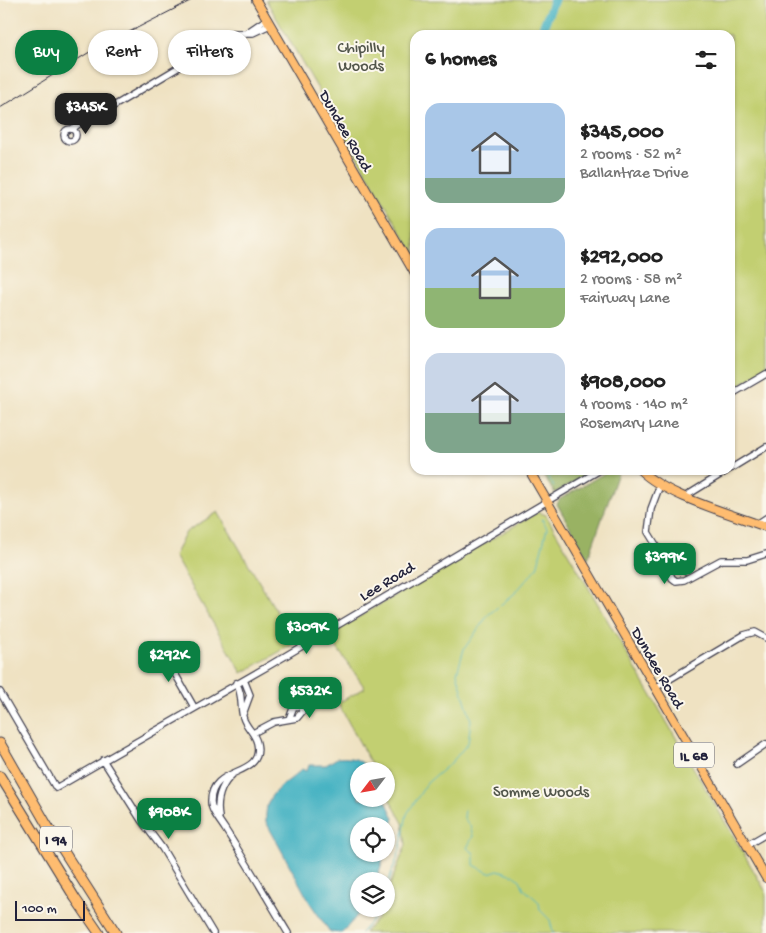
<!DOCTYPE html>
<html lang="en">
<head>
<meta charset="utf-8">
<style>
  body { margin:0; font-family:"Gochi Hand",sans-serif; background:#f2f2f2; color:#222; height:100vh; display:flex; flex-direction:column; font-size:19px; white-space:nowrap }
  * { box-sizing:border-box; margin:0 }
  p { font-size:16px; color:#767676 }
  .icon { flex:none; width:28px; height:28px; fill:none; stroke:currentColor; stroke-width:2; stroke-linecap:round; stroke-linejoin:round }
  .map { position:relative; flex:1; overflow:hidden }
  .sheet { position:absolute; left:410px; top:30px; width:325px; height:445px; display:flex; flex-direction:column; background:#fff; border-radius:15px; box-shadow:0 1px 4px #0004 }
  .sheet>* { flex:none }
  .top-card { position:absolute; left:15px; top:30px; width:320px; height:45px; display:flex; gap:10px }
  .needle { width:32px; rotate:239deg }
  .buttons { position:absolute; left:350px; top:762px; display:grid; gap:10px }
  .buttons a { display:grid; place-items:center; width:45px; height:45px; border-radius:50%; background:#fff; box-shadow:0 1px 4px #0004; font-size:25px }
  .scale { position:absolute; left:15px; bottom:12px; width:70px; box-sizing:border-box; padding-left:5px; border:2px solid #22223b; border-top:0; font-size:14px; line-height:18px; white-space:nowrap; color:#22223b; -webkit-text-stroke:4px #fbf7ec; paint-order:stroke }
  .price { position:absolute; translate:-50% -42px; padding:0 11px; border-radius:10px; background:#0b8043; color:#fff; font-size:16px; line-height:32px; filter:drop-shadow(0 1px 2px #0008) }
  .price::after { content:''; position:absolute; left:50%; top:30px; width:15px; height:11px; margin-left:-8px; background:inherit; clip-path:polygon(0 0,100% 0,50% 100%) }
  .price.current { background:#222; color:#fff }
  ul { padding:0; list-style:none }
  li { display:flex; align-items:center; gap:15px; height:125px; padding:0 15px }
  li span { display:grid; place-items:center; flex:none; width:140px; height:100px; border-radius:15px; color:#555 }
  li>.icon { margin-inline-start:auto }
  span .icon { width:60px; height:60px; fill:#fffc; stroke-width:1 }
  li b { font-size:21px }
  h2 { display:flex; justify-content:space-between; align-items:center; height:60px; padding:0 15px; font-size:21px }
  .pill { padding:0 18px; border-radius:22px; background:#fff; box-shadow:0 1px 4px #0004; font-size:18px; line-height:45px }
  .pill.current { background:#0b8043; color:#fff }
  .map>svg:first-child { display:block }
  .green { fill:#c2cf71; stroke:#727856 }
  .forest { fill:#99b263; stroke:#5e6a4f }
  .water { fill:#46b3c3; stroke:#346a7f }
  .lines { fill:none; stroke-linecap:round; stroke-linejoin:round }
  .stream { stroke:#46b3c3; stroke-width:1 }
  .river { stroke:#46b3c3; stroke-width:9 }
  .minor-casing { stroke:#413f4f; stroke-width:8 }
  .major-casing { stroke:#413f4f; stroke-width:10 }
  .highway-casing { stroke:#413f4f; stroke-width:11 }
  .minor { stroke:#fff; stroke-width:5.5 }
  .major { stroke:#febc70; stroke-width:8 }
  .highway { stroke:#febc70; stroke-width:9 }
  .rail { stroke:#22223b; stroke-width:1 }
  .labels { text-anchor:middle; stroke-width:4; stroke-linejoin:round; paint-order:stroke }
  .shield { fill:#fbf7ec; stroke:#636270; stroke-width:1 }
  .shield-label { font-size:15px; font-weight:bold; fill:#22223b }
  .park-label { font-size:16px; fill:#52564b; stroke:#fbf7ec }
  .street-label { font-size:16px; fill:#22223b; stroke:#fbf7ec }
</style>
</head>
<body>
<div class="map">
<svg width="766" height="933" viewBox="0 0 766 933">
  <rect width="100%" height="100%" fill="#fbf7ec"/>
  <filter id="ink" filterUnits="userSpaceOnUse"><feTurbulence type="fractalNoise" baseFrequency=".02" numOctaves="2"/><feDisplacementMap in="SourceGraphic" scale="10" xChannelSelector="R" yChannelSelector="G"/><feConvolveMatrix kernelMatrix="1 2 1 2 8 2 1 2 1" color-interpolation-filters="sRGB"/></filter>
  <filter id="wash" filterUnits="userSpaceOnUse"><feTurbulence type="fractalNoise" baseFrequency=".0096" numOctaves="4" result="noise"/><feDisplacementMap in="SourceGraphic" scale="20" xChannelSelector="R" yChannelSelector="G"/><feGaussianBlur stdDeviation="1.12" result="paint"/><feColorMatrix in="noise" values="0 0 0 0 0 0 0 0 0 0 0 0 0 0 0 0 0 1.4 0 .05"/><feComposite in="paint" operator="in"/></filter>
  <g filter="url(#wash)">
    <rect width="100%" height="100%" fill="#efe2c2"/>
    <path class="green" d="M266,0H766V369L730,390V35H415V256Z
      M218,512L295,643L242,673L174,556L186,532Z
      M538,512L546,515L766,892V933H364L377,919L381,909H386V895L406,845L403,823L386,793V771H375L338,703L365,688L328,635Z"/>
    <path class="forest" d="M539,470H594L555,493Z
      M610,470H619L588,559L557,504L560,499Z"/>
    <path class="water" d="M337,758C352,757 361,758 369,771H359V799H385L394,818L386,851V826H359V854H385L376,881H359V909H363L342,933L330,932L310,903L266,822C264,790 283,788 302,769L306,771L309,765H326Z"/>
    <g class="lines">
      <path class="stream" d="M544,470L554,487
        M465,809L464,818L470,826L473,836L467,848L474,853V865L489,873L498,870L514,875L520,880L524,889L539,902L540,910L550,920L553,933
        M386,888L400,850L407,814L427,783L452,762L468,743L471,720L457,673L464,649L488,615L514,594L537,568L547,528L542,519
        M361,933L375,917L378,909"/>
      <path class="river" d="M540,35L554,0"/>
    </g>
  </g>
  <g filter="url(#ink)">
    <g class="lines">
      <g class="minor-casing">
        <path id="minor" d="M246,33L267,19
          M64 135a6 6 0 1 1 12 0a6 6 0 1 1-12 0Z
          M72,129L94,113L107,110L191,60L198,51L223,36L232,33H253L270,25
          M730,395L766,374
          M730,469L766,447
          M660,485L651,509L648,532L664,558L672,578L676,581L684,580L721,560H747L766,554
          M686,496L728,470
          M757,524L766,518
          M161,649L194,707
          M236,683C244,695 239,708 244,720C248,729 255,734 257,743C265,779 210,764 211,802C211,811 220,821 225,829C247,863 267,898 288,933
          M655,688L744,635L755,632L766,638
          M0,692L56,788L270,665L600,470
          M243,714L250,695L244,680
          M253,733L274,722L297,718L302,712L301,707L294,706L289,719
          M103,760L141,820L162,848L213,933
          M737,764L766,744
          M219,817C216,800 220,786 233,774
          M747,845L766,834"/>
      </g>
      <g class="major-casing">
        <path id="major" d="M256,0L415,274
          M529,470L766,878
          M640,470C668,497 729,513 766,527"/>
      </g>
      <g class="highway-casing">
        <path id="highway" d="M0,743L47,825L116,933
          M0,776L75,898L99,933"/>
      </g>
      <use href="#minor" class="minor"/>
      <use href="#major" class="major"/>
      <use href="#highway" class="highway"/>
      <path class="rail" d="M0,108L88,53L192,0"/>
    </g>
  </g>
  <g class="labels">
    <g class="shield">
      <rect x="674" y="742.5" width="40" height="25" rx="4"/>
      <rect x="40" y="826.5" width="32" height="25" rx="4"/>
    </g>
    <g class="shield-label">
      <text x="694" y="760">IL 68</text>
      <text x="56" y="844">I 94</text>
    </g>
    <g class="park-label">
      <text x="361" y="52">Chipilly<tspan x="361" dy="18">Woods</tspan></text>
      <text x="541" y="796">Somme Woods</text>
    </g>
    <g class="street-label">
      <text transform="translate(347 130) rotate(60)" y="6">Dundee Road</text>
      <text transform="translate(386 580) rotate(-31)" y="6">Lee Road</text>
      <text transform="translate(659 667) rotate(60)" y="6">Dundee Road</text>
    </g>
  </g>
</svg>
<div class="buttons">
<a><svg class="needle" viewBox="-14 -14 28 28"><path d="M0-13l5 13h-10z" fill="#e53935"/><path d="M0 13l5-13h-10z" fill="#767676"/></svg></a>
<a><svg class="icon" aria-label="locate" viewBox="0 0 24 24"><circle cx="12" cy="12" r="6"/><path d="M12 2v4M12 18v4M2 12h4M18 12h4"/></svg></a>
<a><svg class="icon" aria-label="layers" viewBox="0 0 24 24"><path d="M12 4l9 5-9 5-9-5zM3 14l9 5 9-5"/></svg></a>
</div>
<div class="scale">100 m</div>
<b class="price current" style="left:86px;top:135px">$345K</b>
<b class="price" style="left:665px;top:585px">$399K</b>
<b class="price" style="left:307px;top:655px">$309K</b>
<b class="price" style="left:169px;top:683px">$292K</b>
<b class="price" style="left:310px;top:719px">$532K</b>
<b class="price" style="left:169px;top:840px">$908K</b>
<div class="top-card">
<a class="pill current">Buy</a>
<a class="pill">Rent</a>
<a class="pill">Filters</a>
</div>
<section class="sheet">
<h2>6 homes<svg class="icon" aria-label="filters" viewBox="0 0 24 24"><path d="M4 7h16M4 17h16"/><circle cx="9" cy="7" r="2"/><circle cx="15" cy="17" r="2"/></svg></h2>
<ul>
<li><span style="background:linear-gradient(#a9c7e8 75%,#7fa58c 0)"><svg class="icon" aria-label="home" viewBox="0 0 24 24"><path d="M3 11l9-7 9 7M6 9v11h12V9"/></svg></span><div><b>$345,000</b><p>2 rooms · 52 m²</p><p>Ballantrae Drive</p></div></li>
<li><span style="background:linear-gradient(#a9c7e8 60%,#8fb573 0)"><svg class="icon" aria-label="home" viewBox="0 0 24 24"><path d="M3 11l9-7 9 7M6 9v11h12V9"/></svg></span><div><b>$292,000</b><p>2 rooms · 58 m²</p><p>Fairway Lane</p></div></li>
<li><span style="background:linear-gradient(#c9d6e8 60%,#7fa58c 0)"><svg class="icon" aria-label="home" viewBox="0 0 24 24"><path d="M3 11l9-7 9 7M6 9v11h12V9"/></svg></span><div><b>$908,000</b><p>4 rooms · 140 m²</p><p>Rosemary Lane</p></div></li>
</ul>
</section>
</div>
</body>
</html>
